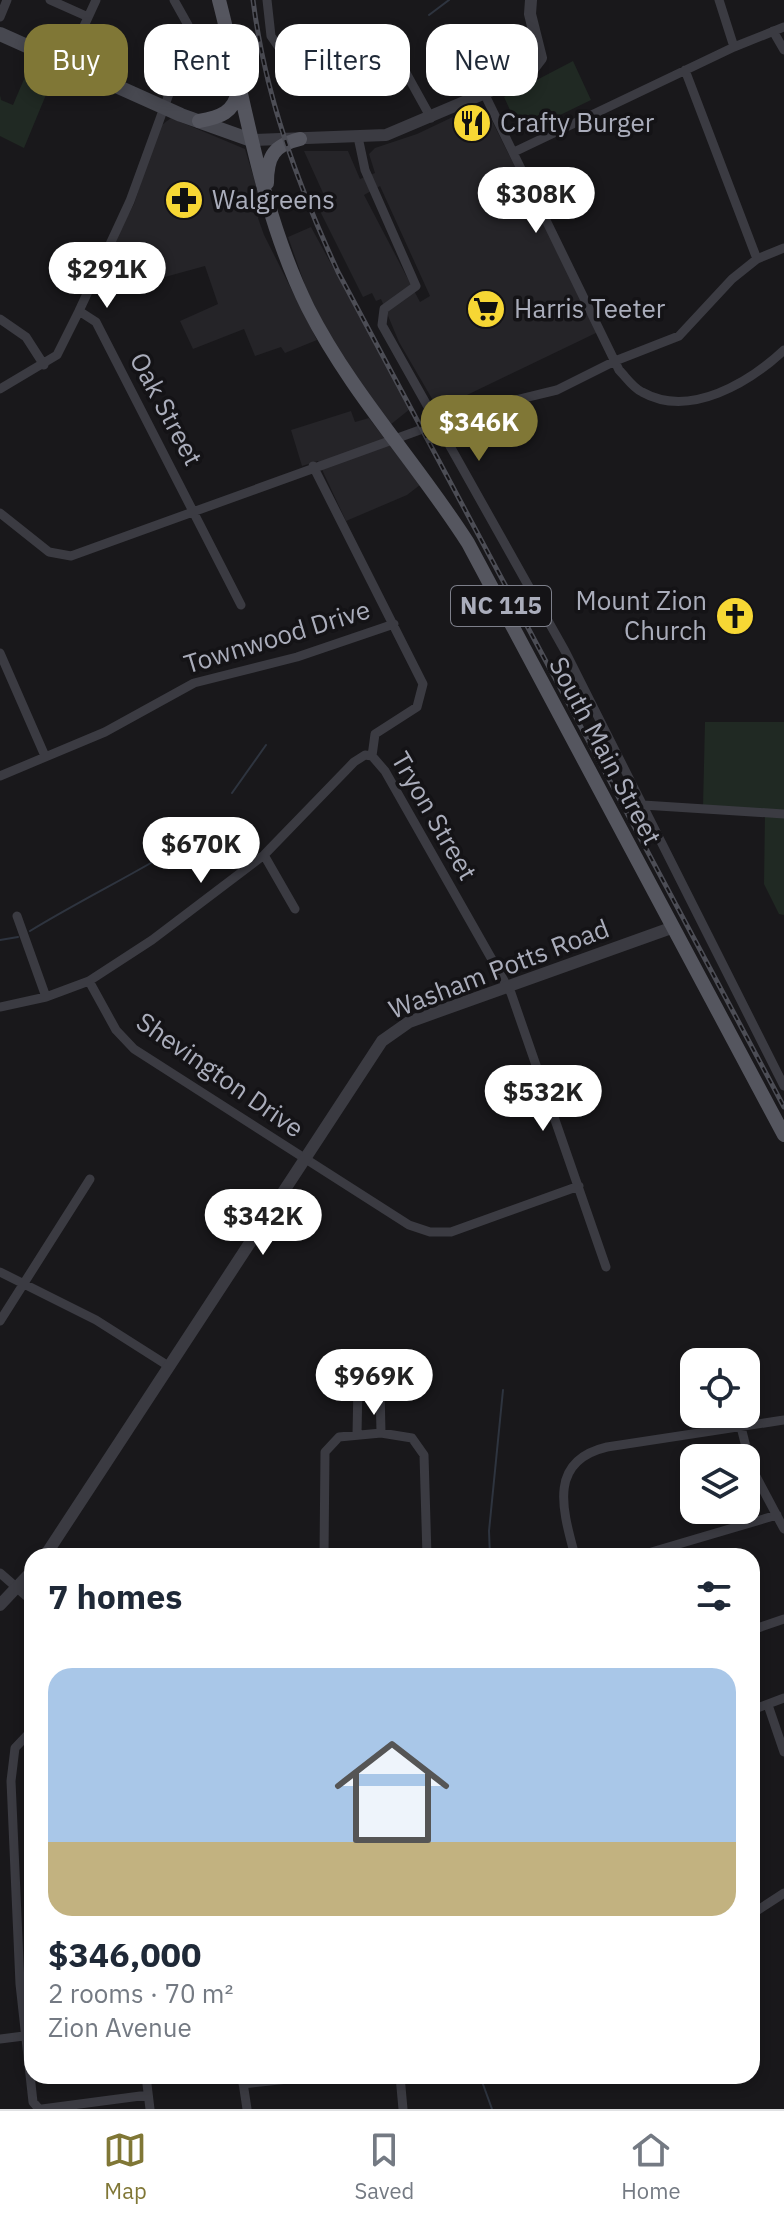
<!DOCTYPE html>
<html lang="en">
<head>
<meta charset="utf-8">
<style>
  body { margin:0; font-family:"IBM Plex Sans",sans-serif; background:#f2f2f3; color:#1f2937; height:100vh; display:flex; flex-direction:column; font-size:30px; white-space:nowrap }
  * { box-sizing:border-box; margin:0 }
  p { font-size:26px; color:#747a83 }
  .icon { flex:none; width:44px; height:44px; fill:none; stroke:currentColor; stroke-width:2; stroke-linecap:round; stroke-linejoin:round }
  .map { position:relative; flex:1; overflow:hidden }
  .panel { position:absolute; left:24px; top:1548px; width:736px; height:536px; display:flex; flex-direction:column; background:#fff; border-radius:24px; box-shadow:0 4px 12px #0003 }
  .panel>* { flex:none }
  .guide { position:absolute; left:24px; top:24px; width:736px; height:72px; display:flex; gap:16px }
  .tools { position:absolute; left:680px; top:1348px; display:grid; gap:16px }
  .tools a { display:grid; place-items:center; width:80px; height:80px; border-radius:16px; background:#fff; box-shadow:0 4px 12px #0003; font-size:40px }
  .price { position:absolute; translate:-50% -68px; padding:0 18px; border-radius:28px; background:#fff; color:#222; font-size:26px; line-height:52px; filter:drop-shadow(0 2px 4px #0008) }
  .price::after { content:''; position:absolute; left:50%; top:48px; width:24px; height:18px; margin-left:-12px; background:inherit; clip-path:polygon(0 0,100% 0,50% 100%) }
  .price.active { background:#807736; color:#fff }
  ul { padding:0; list-style:none }
  li { display:grid; align-content:center; gap:16px; height:424px; padding:0 24px }
  li+li { border-top:2px solid #e0e1e3 }
  li span { display:grid; place-items:center; height:248px; border-radius:24px; color:#555 }
  li>.icon { margin-inline-start:auto }
  span .icon { width:144px; height:144px; fill:#fffc; stroke-width:1 }
  li b { font-size:34px }
  h2 { display:flex; justify-content:space-between; align-items:center; height:96px; padding:0 24px; font-size:34px }
  .chip { padding:0 28px; border-radius:24px; background:#fff; box-shadow:0 4px 12px #0003; font-size:28px; line-height:72px }
  .chip.active { background:#807736; color:#fff }
  .tab-bar { display:flex; justify-content:space-around; align-items:center; height:112px; border-top:2px solid #e0e1e3; background:#fff; font-size:22px; color:#747a83 }
  .tab-bar a { display:grid; justify-items:center; gap:4px }
  .tab-bar .active { color:#807736 }
  .map>svg:first-child { display:block }
  .built { fill:#252428; fill-rule:evenodd }
  .green { fill:#202923 }
  .lines { fill:none; stroke-linecap:round; stroke-linejoin:round }
  .stream { stroke:#2e343f; stroke-width:2 }
  .minor { stroke:#3b3b42; stroke-width:9 }
  .tertiary { stroke:#3b3b42; stroke-width:12 }
  .secondary { stroke:#474850; stroke-width:14 }
  .primary { stroke:#55565f; stroke-width:14 }
  .rail-casing { stroke:#4c4d55; stroke-width:5 }
  .rail { stroke:#141316; stroke-width:2; stroke-dasharray:6; stroke-linecap:butt }
  .labels { text-anchor:middle; stroke-width:7; stroke-linejoin:round; paint-order:stroke }
  .shield { fill:#141316; stroke:#7d7f8a; stroke-width:2 }
  .shield-label { font-size:24px; font-weight:bold; fill:#aaadbb }
  .poi-label { font-size:26px; fill:#aaadbb; stroke:#141316; text-anchor:start }
  .street-label { font-size:26px; fill:#aaadbb; stroke:#141316 }
</style>
</head>
<body>
<div class="map">
<svg width="784" height="2109" viewBox="0 0 784 2109">
  <rect width="100%" height="100%" fill="#19181b"/>
  <path class="built" d="M478,105L486,109L495,127L598,332L438,409L399,342L381,299L376,301L372,293L363,297L319,209L328,204L304,151H348L360,179L375,173L369,154L375,148L417,134ZM380,186L430,296L420,302L364,195Z
    M171,118L245,149L260,198L262,210L258,218L264,235L317,340L285,353L281,347L255,356L244,329L193,349L180,321L218,304L205,266L143,283L134,267L115,268L108,252L134,204L159,127Z
    M311,227L410,409L390,425L337,350L307,291L288,237Z
    M351,411L355,422L369,418L420,485L407,495L346,521L318,461L302,466L291,430Z"/>
  <path class="green" d="M33,58L52,67L55,73L24,148L0,136V95L1,100L13,105Z
    M573,61L591,100L521,134L504,97Z
    M705,722H784V915L779,914L764,884L765,811L703,807Z"/>
  <g class="lines">
    <path class="stream" d="M429,15L449,0
      M232,793L266,745
      M30,931C84,898 139,872 193,838
      M0,940L18,937
      M490,1556L489,1531L503,1390
      M480,2076L492,2109"/>
    <path class="minor" d="M50,0L86,16
      M174,0L188,25L185,50L130,201L79,311L96,322L241,605
      M267,0L271,36L280,49L390,44L431,118
      M719,0L734,47
      M0,17L7,0
      M773,31L784,50
      M67,63L96,0
      M685,70L757,259
      M485,95L619,370C626,377 633,388 642,392C690,419 750,382 784,350
      M358,137L365,170L416,286L384,309L382,325L565,651L784,1086
      M514,152L734,47L784,27
      M0,319L26,337L44,365
      M0,389L57,355L79,311
      M313,466L423,684L417,707L375,734L372,756L385,771L511,993L606,1267
      M0,513L49,552L71,556L478,409L557,390L615,361L679,336L732,279L757,259L784,248
      M0,653L45,756
      M0,776L105,732L194,683L297,657L394,624
      M643,805L784,814
      M264,855L295,909
      M17,916L46,997
      M89,981L116,1030L134,1049L409,1225L430,1232H451L579,1186
      M0,1007L46,997L89,981L152,940L264,855L354,762L365,755L372,756
      M0,1272L96,1320L170,1367
      M0,1321L90,1179
      M741,1427L751,1467L784,1529
      M357,1434L358,1384L368,1378L378,1382L380,1387L381,1433
      M324,1556L325,1452L339,1437L381,1433L412,1438L424,1455L427,1556
      M575,1556C563,1511 547,1461 607,1447L784,1420
      M638,1556L777,1515
      M0,1573L32,1601
      M752,1630L784,1619
      M768,1705L784,1752
      M752,1710L784,1698
      M32,1730L15,1748L11,1781L20,1984L33,2102L39,2109
      M752,1914L784,1893
      M0,2039L24,2036
      M146,2076L150,2109
      M242,2076L247,2109
      M400,2076L403,2109
      M243,2084L316,2076
      M42,2109L148,2095"/>
    <path class="tertiary" d="M251,140L386,135L528,75L541,58L530,14L531,0
      M45,1556L382,1041L409,1022L671,928
      M0,1605L32,1571"/>
    <path class="secondary" d="M0,34L181,115L251,140"/>
    <path class="primary" d="M219,0C246,104 260,211 308,308C351,393 417,463 468,543L784,1135
      M199,121C221,117 233,113 239,90
      M267,183C267,156 274,145 300,139"/>
    <g class="rail-casing">
      <path id="rail" d="M253,0C265,96 298,185 338,272L784,1107"/>
    </g>
    <use href="#rail" class="rail"/>
  </g>
  <defs>
    <g id="restaurant-disc" transform="scale(2)"><circle r="9.5" fill="#f7d734" stroke="#141316"/><path d="M-5-6h1v4h1v-4h1v4h1v-4h1v5L-1.5 .5V6h-2V.5L-5-1ZM5-6V6H3V1.5H1.5Q1.5-4 5-6Z" fill="#111"/></g>
    <g id="pharmacy-disc" transform="scale(2)"><circle r="9.5" fill="#f7d734" stroke="#141316"/><path d="M-2-6h4v4h4v4h-4v4h-4v-4h-4v-4h4Z" fill="#111"/></g>
    <g id="supermarket-disc" transform="scale(2)"><circle r="9.5" fill="#f7d734" stroke="#141316"/><path d="M-6-5.5h2.5l.6 2H6L4.5 2H-2.5L-4.4-4H-6ZM-1.5 3.2a1.3 1.3 0 1 0 .1 0ZM3 3.2a1.3 1.3 0 1 0 .1 0Z" fill="#111"/></g>
    <g id="church-disc" transform="scale(2)"><circle r="9.5" fill="#f7d734" stroke="#141316"/><path d="M-1.2-6h2.4v3.5h3.3v2.4h-3.3V6h-2.4V-.1h-3.3v-2.4h3.3Z" fill="#111"/></g>
  </defs>
  <g fill-rule="evenodd">
    <use href="#restaurant-disc" x="472" y="123"/>
    <use href="#pharmacy-disc" x="184" y="200"/>
    <use href="#supermarket-disc" x="486" y="309"/>
    <use href="#church-disc" x="735" y="616"/>
  </g>
  <g class="labels">
    <rect class="shield" x="451" y="586" width="100" height="40" rx="6"/>
    <g class="shield-label">
      <text x="501" y="614">NC 115</text>
    </g>
    <g class="poi-label">
      <text x="500" y="132">Crafty Burger</text>
      <text x="212" y="209">Walgreens</text>
      <text x="514" y="318">Harris Teeter</text>
      <text x="707" y="610" text-anchor="end">Mount Zion<tspan x="707" dy="30">Church</tspan></text>
    </g>
    <g class="street-label">
      <text transform="translate(166 409) rotate(62)" y="9">Oak Street</text>
      <text transform="translate(277 637) rotate(-17)" y="9">Townwood Drive</text>
      <text transform="translate(605 751) rotate(62)" y="9">South Main Street</text>
      <text transform="translate(434 816) rotate(60)" y="9">Tryon Street</text>
      <text transform="translate(499 969) rotate(-21)" y="9">Washam Potts Road</text>
      <text transform="translate(220 1075) rotate(35)" y="9">Shevington Drive</text>
    </g>
  </g>
</svg>
<div class="tools">
<a><svg class="icon" aria-label="locate" viewBox="0 0 24 24"><circle cx="12" cy="12" r="6"/><path d="M12 2v4M12 18v4M2 12h4M18 12h4"/></svg></a>
<a><svg class="icon" aria-label="layers" viewBox="0 0 24 24"><path d="M12 4l9 5-9 5-9-5zM3 14l9 5 9-5"/></svg></a>
</div>
<b class="price" style="left:536px;top:235px">$308K</b>
<b class="price" style="left:107px;top:310px">$291K</b>
<b class="price active" style="left:479px;top:463px">$346K</b>
<b class="price" style="left:201px;top:885px">$670K</b>
<b class="price" style="left:543px;top:1133px">$532K</b>
<b class="price" style="left:263px;top:1257px">$342K</b>
<b class="price" style="left:374px;top:1417px">$969K</b>
<div class="guide">
<a class="chip active">Buy</a>
<a class="chip">Rent</a>
<a class="chip">Filters</a>
<a class="chip">New</a>
</div>
<section class="panel">
<h2>7 homes<svg class="icon" aria-label="filters" viewBox="0 0 24 24"><path d="M4 7h16M4 17h16"/><circle cx="9" cy="7" r="2"/><circle cx="15" cy="17" r="2"/></svg></h2>
<ul>
<li><span style="background:linear-gradient(#a9c7e8 70%,#c2b280 0)"><svg class="icon" aria-label="home" viewBox="0 0 24 24"><path d="M3 11l9-7 9 7M6 9v11h12V9"/></svg></span><div><b>$346,000</b><p>2 rooms · 70 m²</p><p>Zion Avenue</p></div></li>
</ul>
</section>
</div>
<nav class="tab-bar">
<a class="active"><svg class="icon" aria-label="map" viewBox="0 0 24 24"><path d="M3 6l6-2 6 2 6-2v14l-6 2-6-2-6 2zM9 4v14M15 6v14"/></svg>Map</a>
<a><svg class="icon" aria-label="saved" viewBox="0 0 24 24"><path d="M7 4h10v16l-5-4-5 4z"/></svg>Saved</a>
<a><svg class="icon" aria-label="home" viewBox="0 0 24 24"><path d="M3 11l9-7 9 7M6 9v11h12V9"/></svg>Home</a>
</nav>
</body>
</html>
